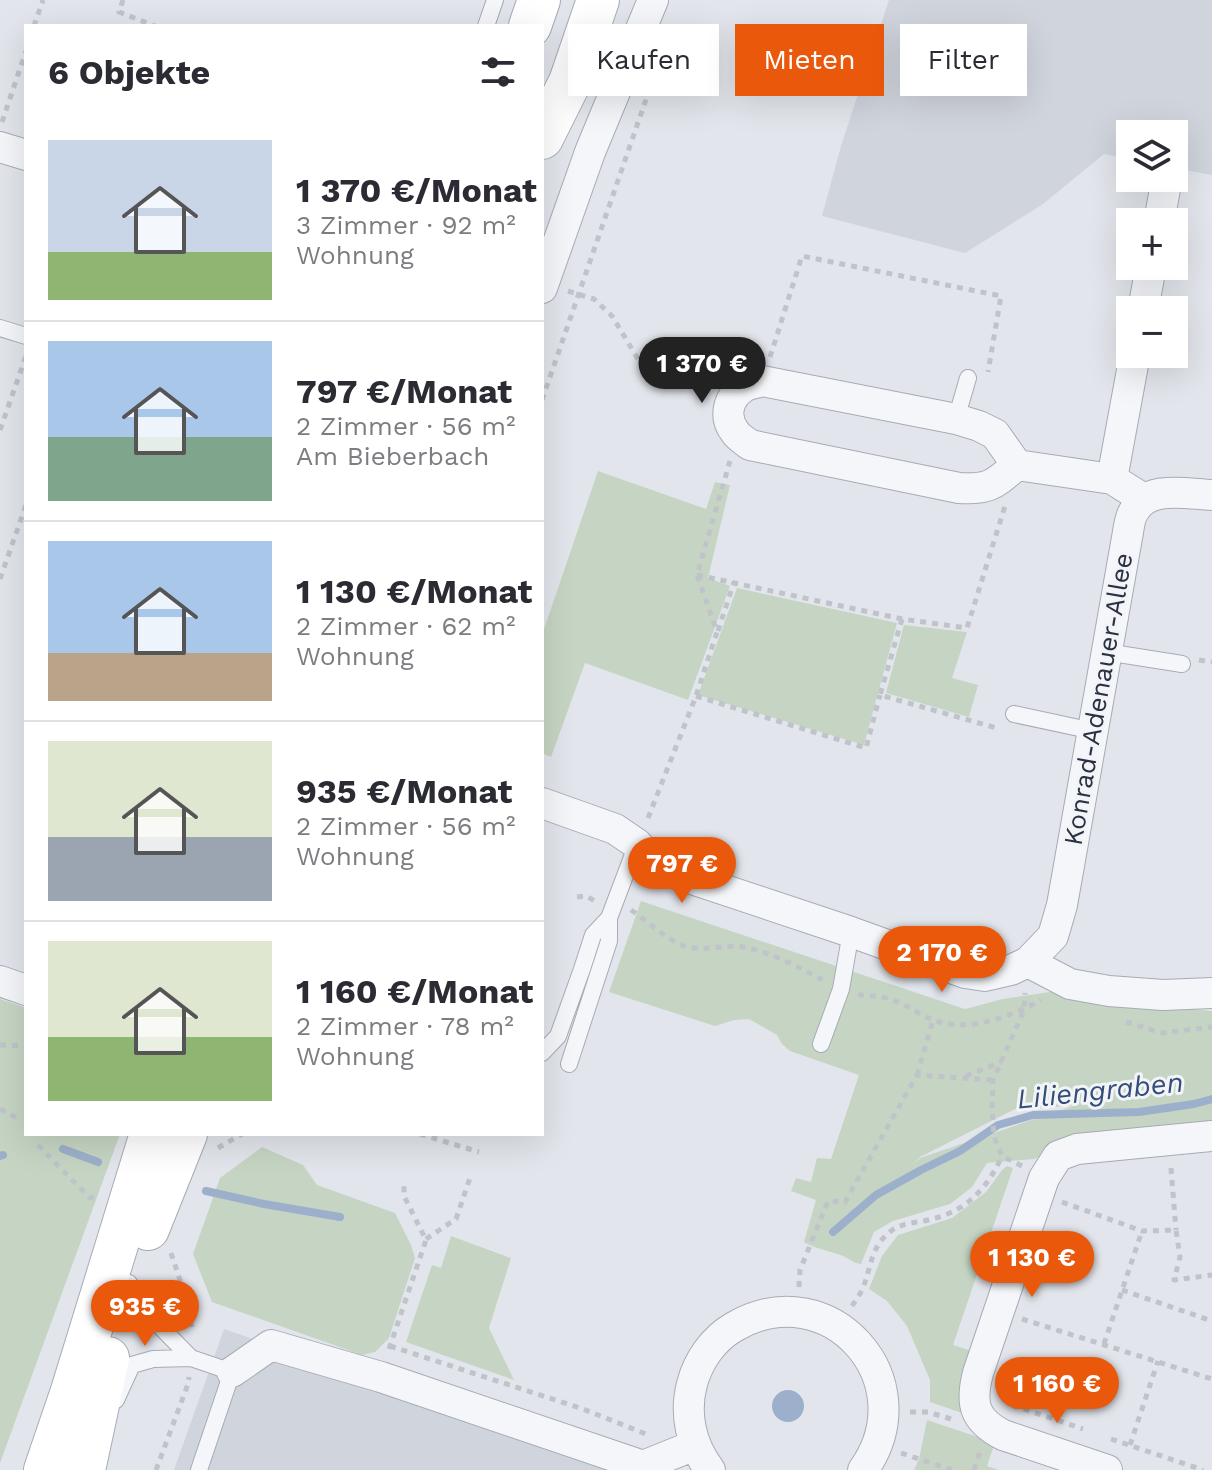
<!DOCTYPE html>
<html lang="de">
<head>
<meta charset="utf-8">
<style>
  body { margin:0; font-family:"Work Sans",sans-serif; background:#f7f7f7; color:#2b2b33; height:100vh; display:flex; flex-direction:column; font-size:30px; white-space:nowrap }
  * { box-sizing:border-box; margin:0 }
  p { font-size:26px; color:#7c7c81 }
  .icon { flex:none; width:44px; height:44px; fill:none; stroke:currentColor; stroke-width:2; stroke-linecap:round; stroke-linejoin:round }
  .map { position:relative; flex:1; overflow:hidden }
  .side { position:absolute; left:24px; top:24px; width:520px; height:1112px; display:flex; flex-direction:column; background:#fff; border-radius:0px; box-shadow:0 8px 32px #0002 }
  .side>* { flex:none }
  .guide { position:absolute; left:568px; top:24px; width:524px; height:72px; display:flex; gap:16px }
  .buttons { position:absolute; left:1116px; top:120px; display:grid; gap:16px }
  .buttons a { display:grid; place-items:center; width:72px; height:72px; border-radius:0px; background:#fff; box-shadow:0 8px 32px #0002; font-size:40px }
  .price { position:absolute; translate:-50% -68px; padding:0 18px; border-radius:28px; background:#ea580c; color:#fff; font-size:26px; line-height:52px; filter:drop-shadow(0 2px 4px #0008) }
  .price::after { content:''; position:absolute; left:50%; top:48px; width:24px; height:18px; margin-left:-12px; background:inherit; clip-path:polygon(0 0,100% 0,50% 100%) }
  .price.on { background:#222; color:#fff }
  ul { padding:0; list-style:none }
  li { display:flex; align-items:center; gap:24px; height:200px; padding:0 24px }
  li+li { border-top:2px solid #e1e1e2 }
  li span { display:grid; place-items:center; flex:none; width:224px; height:160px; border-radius:0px; color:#555 }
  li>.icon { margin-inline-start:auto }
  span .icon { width:96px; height:96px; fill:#fffc; stroke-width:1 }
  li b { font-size:34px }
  h2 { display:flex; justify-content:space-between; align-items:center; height:96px; padding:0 24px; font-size:34px }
  .chip { padding:0 28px; border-radius:0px; background:#fff; box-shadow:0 8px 32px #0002; font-size:28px; line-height:72px }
  .chip.on { background:#ea580c; color:#fff }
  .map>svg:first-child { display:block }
  .built { fill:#d0d4dd }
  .green { fill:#c6d5c3; fill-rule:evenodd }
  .water { fill:#9db0cb }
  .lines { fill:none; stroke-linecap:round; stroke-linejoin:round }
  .stream { stroke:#9db0cb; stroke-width:8 }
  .lane-casing { stroke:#a7abb5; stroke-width:18 }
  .street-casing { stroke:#a7abb5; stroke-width:32 }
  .secondary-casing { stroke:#a7abb5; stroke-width:44 }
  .path { stroke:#c0c3ca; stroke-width:5; stroke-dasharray:6 6; stroke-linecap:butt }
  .lane { stroke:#f5f6f9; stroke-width:16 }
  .street { stroke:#f5f6f9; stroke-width:30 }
  .secondary { stroke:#fff; stroke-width:42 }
  .labels { text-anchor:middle; stroke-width:6; stroke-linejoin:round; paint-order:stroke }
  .street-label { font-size:26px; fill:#2a3143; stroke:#f2f4f8 }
  .water-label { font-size:28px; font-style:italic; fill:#334d78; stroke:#f2f4f8 }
</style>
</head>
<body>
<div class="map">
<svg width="1212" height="1470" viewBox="0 0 1212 1470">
  <rect width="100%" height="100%" fill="#e2e5eb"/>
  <path class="built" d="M889,0H1212V175L1174,168V134H1130V159L1104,154L1043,204L965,253L822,216L841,146Z
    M224,1329L636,1470H174Z"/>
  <path class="green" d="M598,471L706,509L715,482L730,485L708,578L730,586L688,700L585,663L551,757L542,753V635Z
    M737,588L897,623L864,745L698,695Z
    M904,625L967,632L952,678L978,685L969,717L886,693Z
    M641,901L965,1009L1003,999L1050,992L1100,1001L1212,1011V1129L1083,1141L1034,1159L987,1163L972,1187L950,1204L893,1221L874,1232L861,1264C853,1263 850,1259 843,1256C830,1251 816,1249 804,1242L816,1200L791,1191L796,1178L811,1182L817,1158L831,1159L859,1075L790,1051L782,1044L777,1035L749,1019L734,1020L715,1026L609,992ZM1073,1106L920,1158L910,1166L920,1157L1015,1109Z
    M0,999L26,1008V1134H120L0,1463Z
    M262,1147L303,1165L317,1185L395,1213L411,1245L415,1258L389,1338L375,1352L362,1355L212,1302L193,1254L220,1178Z
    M1007,1166L1013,1168L953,1345L972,1351L965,1414L930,1402V1380L907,1326L887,1301L869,1289L882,1256L898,1235L952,1218L986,1192L1002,1170Z
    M451,1236L511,1258L489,1328L514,1380L406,1342L432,1265L441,1268Z
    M927,1420L978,1437L994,1445L987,1466L999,1470H914L919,1459Z"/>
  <path class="water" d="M772 1406a16 16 0 1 1 32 0a16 16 0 1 1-32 0Z"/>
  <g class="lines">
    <path class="stream" d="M63,1149L98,1162
      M0,1156L3,1155
      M206,1191L264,1204L340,1217
      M833,1232L876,1195L921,1170L960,1151L998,1125L1033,1115L1139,1112L1194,1104L1212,1099"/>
    <g class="lane-casing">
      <path id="lane" d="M486,26L495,0
        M0,328L26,336
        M956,419L968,378
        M1106,652L1182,664
        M1014,714L1093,731
        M821,1044L841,989L851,932
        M542,1053L558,1036L582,969L593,935L609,918L637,844
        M569,1064L609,941V918
        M129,1283L145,1311L191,1358
        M116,1400L132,1365L153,1359L191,1358L232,1372L199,1470"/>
    </g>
    <g class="street-casing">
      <path id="street" d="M0,147L26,155
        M1159,222L1167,178
        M542,288L590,152L653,0
        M1143,310L1151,266
        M1017,465C994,484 990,490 959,488L750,445C745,441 738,437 735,432C723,417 728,397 744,387C749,384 757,383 762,381L956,419L979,426L995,434L1017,465L1112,479L1144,499
        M1112,479L1135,354
        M542,803L615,829L637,844L655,864L671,872L851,932L965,973L985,976L1011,970L1028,962L1053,936L1062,905L1128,532C1129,526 1130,518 1133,513C1146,484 1187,494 1212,495
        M1028,962L1070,984L1109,991L1163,995L1212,993
        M0,981L26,990
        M232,1372L271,1345L381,1377L643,1466L695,1445
        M710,1470C691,1445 684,1414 692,1384C698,1361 713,1339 734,1327C829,1271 927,1381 863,1470
        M1107,1470L1003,1435C974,1420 970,1404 978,1373L1044,1178L1058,1156L1077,1149L1212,1136"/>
    </g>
    <g class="secondary-casing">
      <path id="secondary" d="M530,26L539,0
        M542,138L570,82L598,0
        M148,1229L186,1134
        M45,1470L72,1391L151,1134
        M84,1470L108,1358"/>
    </g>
    <path class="path" d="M123,0L119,12L155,26
      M34,26L43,0
      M2,122L26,51
      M568,291L594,299L612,316L647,374
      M770,357L802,256L1001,296L988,372
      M542,400L650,88
      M0,430L26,356
      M697,575L902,619L967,628L1005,506
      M0,579L26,505
      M902,619L880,695L1000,729
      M718,631L734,582
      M1199,660L1212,662
      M696,696L866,748L880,695
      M648,818L696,696L717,632L697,575L730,461
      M577,897L586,896L595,901
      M631,910C648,921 663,937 682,945C701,953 723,944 743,947C771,952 798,967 823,980
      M858,994C866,997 874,995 882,997C902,1001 916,1013 933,1020C968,1033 1010,1017 1041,1000
      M1126,1022L1162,1033L1212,1027
      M0,1045L26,1046
      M917,1075L933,1020
      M966,1076L1001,1062
      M0,1109L19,1119
      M420,1134L479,1152
      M38,1145L89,1197L97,1199
      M218,1148L242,1134
      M1022,1166L1002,1156L994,1136L992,1109L993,1080L1024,1010L1025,993
      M1171,1168L1176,1230
      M1062,1202L1142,1231L1176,1230L1180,1257L1174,1280L1212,1275
      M426,1239L456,1219L471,1175
      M171,1253L180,1280L192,1327
      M799,1287L800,1270L828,1201L845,1202L917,1075L993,1080
      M1122,1290L1212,1321
      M852,1306C855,1301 859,1296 862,1290C872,1268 869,1248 891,1231C902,1222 919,1223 932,1219C967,1211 988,1187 1002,1156
      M1022,1319L1212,1379
      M1104,1344L1142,1231
      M390,1346L583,1409L646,1434
      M389,1349L426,1240L404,1196V1182
      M1013,1408L1015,1406L1083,1429
      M910,1412H928L951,1419
      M1111,1439L1203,1470
      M1130,1445L1158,1361
      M901,1453L952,1470
      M156,1470L188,1384L189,1377
      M974,1470L980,1452"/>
    <use href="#lane" class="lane"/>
    <use href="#street" class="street"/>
    <use href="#secondary" class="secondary"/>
  </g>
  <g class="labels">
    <g class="street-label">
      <text transform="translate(1098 699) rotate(-80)" y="9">Konrad-Adenauer-Allee</text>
    </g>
    <g class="water-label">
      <text transform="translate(1100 1090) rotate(-6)" y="10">Liliengraben</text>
    </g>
  </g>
</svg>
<div class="buttons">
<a><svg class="icon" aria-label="layers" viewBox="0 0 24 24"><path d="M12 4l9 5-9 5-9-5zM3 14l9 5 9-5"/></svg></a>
<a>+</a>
<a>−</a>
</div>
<b class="price on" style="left:702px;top:405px">1 370 €</b>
<b class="price" style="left:682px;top:905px">797 €</b>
<b class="price" style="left:942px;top:994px">2 170 €</b>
<b class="price" style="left:1032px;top:1299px">1 130 €</b>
<b class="price" style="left:145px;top:1348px">935 €</b>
<b class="price" style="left:1057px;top:1425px">1 160 €</b>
<div class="guide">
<a class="chip">Kaufen</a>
<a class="chip on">Mieten</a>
<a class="chip">Filter</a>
</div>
<section class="side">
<h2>6 Objekte<svg class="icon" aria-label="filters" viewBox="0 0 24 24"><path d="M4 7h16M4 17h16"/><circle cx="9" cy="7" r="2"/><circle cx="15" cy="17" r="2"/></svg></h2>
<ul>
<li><span style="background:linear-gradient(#c9d6e8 70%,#8fb573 0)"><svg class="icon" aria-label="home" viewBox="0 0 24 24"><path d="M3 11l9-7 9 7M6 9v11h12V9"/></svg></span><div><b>1 370 €/Monat</b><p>3 Zimmer · 92 m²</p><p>Wohnung</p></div></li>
<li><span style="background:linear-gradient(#a9c7e8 60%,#7fa58c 0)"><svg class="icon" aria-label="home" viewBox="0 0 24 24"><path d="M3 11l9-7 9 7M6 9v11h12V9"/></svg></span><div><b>797 €/Monat</b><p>2 Zimmer · 56 m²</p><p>Am Bieberbach</p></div></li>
<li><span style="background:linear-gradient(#a9c7e8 70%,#b9a48a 0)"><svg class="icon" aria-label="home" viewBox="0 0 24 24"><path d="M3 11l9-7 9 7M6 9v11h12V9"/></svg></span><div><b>1 130 €/Monat</b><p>2 Zimmer · 62 m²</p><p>Wohnung</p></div></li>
<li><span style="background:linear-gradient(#dfe7d0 60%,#9aa5b1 0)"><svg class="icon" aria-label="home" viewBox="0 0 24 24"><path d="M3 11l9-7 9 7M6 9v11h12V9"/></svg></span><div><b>935 €/Monat</b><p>2 Zimmer · 56 m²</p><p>Wohnung</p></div></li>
<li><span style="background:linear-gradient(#dfe7d0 60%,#8fb573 0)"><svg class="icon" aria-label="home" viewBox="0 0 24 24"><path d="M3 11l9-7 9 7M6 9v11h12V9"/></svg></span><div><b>1 160 €/Monat</b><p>2 Zimmer · 78 m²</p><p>Wohnung</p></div></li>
</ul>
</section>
</div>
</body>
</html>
